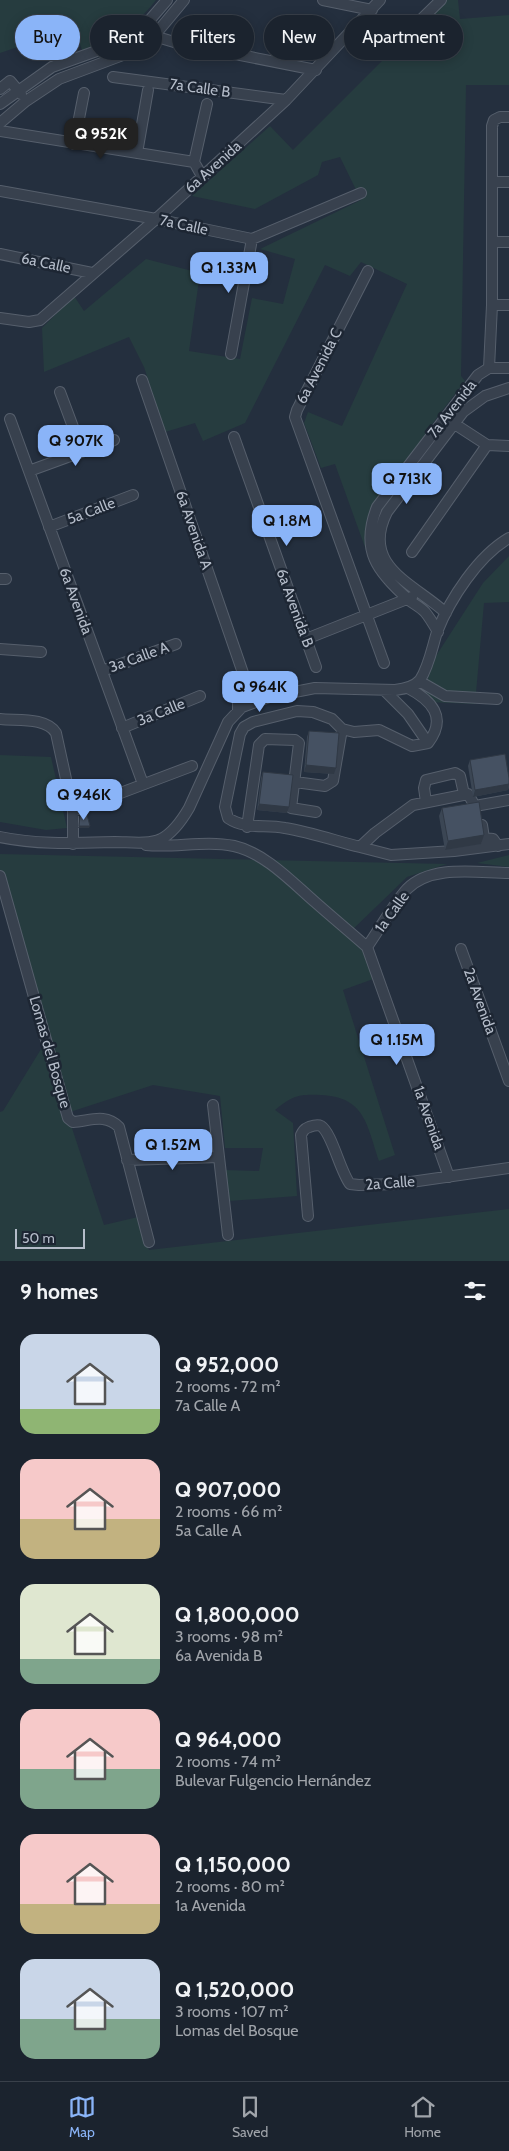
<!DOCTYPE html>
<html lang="en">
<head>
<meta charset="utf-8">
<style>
  body { margin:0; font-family:Cabin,sans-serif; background:#242b36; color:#f1f3f6; height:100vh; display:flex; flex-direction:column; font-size:19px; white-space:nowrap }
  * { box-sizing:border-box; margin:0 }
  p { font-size:16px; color:#a0a4aa }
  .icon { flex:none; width:28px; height:28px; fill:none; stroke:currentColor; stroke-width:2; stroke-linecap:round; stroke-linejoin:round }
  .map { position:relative; height:1261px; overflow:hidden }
  .panel { display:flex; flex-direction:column; background:#1b232e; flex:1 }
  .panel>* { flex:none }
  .hud { position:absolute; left:15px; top:15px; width:480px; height:45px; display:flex; gap:10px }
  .scale { position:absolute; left:15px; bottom:12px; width:70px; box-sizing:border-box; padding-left:5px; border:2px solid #b4bcc9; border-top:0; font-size:14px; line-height:18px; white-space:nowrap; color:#b4bcc9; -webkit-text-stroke:4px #1d2633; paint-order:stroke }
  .price { position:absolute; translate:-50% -42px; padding:0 11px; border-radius:10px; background:#8ab4f8; color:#111; font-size:16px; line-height:32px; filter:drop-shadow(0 1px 2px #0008) }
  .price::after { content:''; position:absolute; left:50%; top:30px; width:15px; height:11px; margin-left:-8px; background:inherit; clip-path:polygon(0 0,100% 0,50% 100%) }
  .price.active { background:#222; color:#fff }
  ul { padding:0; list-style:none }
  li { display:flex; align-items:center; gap:15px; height:125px; padding:0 20px }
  li span { display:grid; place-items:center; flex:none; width:140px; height:100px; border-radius:15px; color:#555 }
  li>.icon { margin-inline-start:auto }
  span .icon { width:60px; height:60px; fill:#fffc; stroke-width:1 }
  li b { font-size:21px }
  h2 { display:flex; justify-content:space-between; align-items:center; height:60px; padding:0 20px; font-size:21px }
  .pill { padding:0 18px; border-radius:22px; background:#1b232e; box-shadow:0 2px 12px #0003,0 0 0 1px #39404a; font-size:18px; line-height:45px }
  .pill.active { background:#8ab4f8; color:#111 }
  .menu { display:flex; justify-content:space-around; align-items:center; height:70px; border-top:1px solid #39404a; background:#1b232e; font-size:14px; color:#a0a4aa }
  .menu a { display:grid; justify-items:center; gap:2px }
  .menu .active { color:#8ab4f8 }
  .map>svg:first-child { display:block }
  .green { fill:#263c3f }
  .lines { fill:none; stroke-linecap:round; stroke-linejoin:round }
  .minor-casing { stroke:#565f6c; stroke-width:12 }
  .minor { stroke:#38414e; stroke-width:10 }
  .wall { fill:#3b4654 }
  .shaded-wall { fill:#303945 }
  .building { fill:#455162; stroke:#303945 }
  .labels { text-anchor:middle; stroke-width:5; stroke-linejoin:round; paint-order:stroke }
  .street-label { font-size:15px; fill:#b4bcc9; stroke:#1d2633 }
</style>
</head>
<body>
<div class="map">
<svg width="509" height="1261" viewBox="0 0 509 1261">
  <rect width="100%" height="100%" fill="#242f3e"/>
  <path class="green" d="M0,0H156C133,29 116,38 83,53L74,28L0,53Z
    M443,0H458L460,19L509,15V85H466L461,376L465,381L438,416L369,514L366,550L335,464L321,468L304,423L308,412L342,426L407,284L361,262L350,276L325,265L245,423L203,441L195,423L165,432L144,367L129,337L44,372L42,328L74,296L84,311L146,259L200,273L189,351L240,359L252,298L283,304L295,259L260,249L361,200L340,157L322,162L318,175L255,209L192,196L270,126L293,150Z
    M509,556V602L484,603L475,704L427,702L425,688L434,659L483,583Z
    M0,755L51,757L67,828L46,830L0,822Z
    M0,854L447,864L407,877L349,933L360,946L376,978L343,990L395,1155L379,1161C367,1125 365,1097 321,1095C297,1094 293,1096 275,1110L293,1123L297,1196L229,1201L224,1170L259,1171L263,1148H225L220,1096L153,1085L67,1113L104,1225L138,1217L149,1250L509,1209V1261H0V1112L3,1111L46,1041L0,884Z
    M509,855V867L477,863Z"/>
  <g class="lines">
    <g class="minor-casing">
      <path id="minor" d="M323,0L372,10
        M154,36L174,42L316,70
        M395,45L441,0
        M113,77L286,100
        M0,89L10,81L21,94
        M0,104L52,67L116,44L142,29L167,0
        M0,123L26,101L59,79L123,55L154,36L184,0
        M0,131L194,162L202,176
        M74,144L84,93
        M137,153L148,90
        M194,162L207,104
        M493,182H509
        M0,191L156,219L252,239L361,193
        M492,242H509
        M0,254L92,273
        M368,271L297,410L295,417L384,663
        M492,305H509
        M0,318L29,322L40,320L156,219L286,100L380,0
        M231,354L252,239
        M489,368L492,305V126L494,120L500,117H509
        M489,368H509
        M142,380L253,702
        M60,392L82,451
        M10,419L143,784
        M450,421L487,445L509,446
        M234,437L316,667
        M29,471L114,440
        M49,527L133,495
        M412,552L487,445
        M0,579H6
        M446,613C413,583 360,566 387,512L463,412L485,396L509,388
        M438,632C434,625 430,618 425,612C420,607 414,604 409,600C377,572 360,550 377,507L478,375L489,368
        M306,639L412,597
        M0,649L41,652
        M102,671L176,644
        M419,681L445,696L497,699
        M408,688C431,700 448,717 428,743L412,746L379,730L354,732L342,729L332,719L313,712L297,711L253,722L244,727L240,734L225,807L228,818C246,830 264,824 285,828C310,832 336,841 360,847L375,833L413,805L468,794L475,806L509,800
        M384,690L408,714L428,743
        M238,710V698L245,679
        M0,719C17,721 46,717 56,733L73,811V844
        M122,728L200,696
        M295,782L325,786L333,781L342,729
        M426,802L424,788L426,780L455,773L460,776L464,794
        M73,811L192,766
        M482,825L484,838L493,839L498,846
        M247,827L259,745L265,739L295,740L299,743L291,808L316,812
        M0,837C38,845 76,843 115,842C129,842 148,845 161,839C173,833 182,820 189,808L228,722L242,707L269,697L315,688L395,690C404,689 414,687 420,680C429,666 432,648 437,632C450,599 478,556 509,538
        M146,845C175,848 205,840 234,846C265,853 292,882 315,902C332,917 350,932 367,947
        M360,847L391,855L454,851L509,844
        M0,876L68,1118L73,1122C90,1121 105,1113 119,1127L149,1242
        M367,947L449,1177
        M367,947C379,930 394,903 407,889C432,864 478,873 509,873
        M461,949L509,1081
        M213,1105L228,1235
        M127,1160L219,1157
        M308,1216L301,1135C303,1131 304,1129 309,1127C312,1126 317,1124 321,1126C332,1133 340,1171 350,1184L359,1185L397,1184L509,1168"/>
    </g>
    <use href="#minor" class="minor"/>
  </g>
  <path class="wall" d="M309,731L336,768L334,774L304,772L307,737Z
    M470,760L509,778V787L508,790L473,797L468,766Z
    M263,772L287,813L257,810L261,778Z
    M442,808L481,844L445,850L439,816Z"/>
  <path class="shaded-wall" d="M306,765L336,768L334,774L304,772Z
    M509,784L508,790L473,797L475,790Z
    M259,804L289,807L287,813L257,810Z
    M79,826H90L89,828H78Z
    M484,835L481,844L445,850L448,841Z"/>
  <path class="building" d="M309,731L339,733L336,768L306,765Z
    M505,754L509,778V784L475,790L470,760Z
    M263,772L293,775L289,807L259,804Z
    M479,802L484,835L448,841L442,808Z
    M87,815L90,826H79L80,816Z"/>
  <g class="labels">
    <g class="street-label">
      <text transform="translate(200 88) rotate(8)" y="5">7a Calle B</text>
      <text transform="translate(213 167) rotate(-42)" y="5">6a Avenida</text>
      <text transform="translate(184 225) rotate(12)" y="5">7a Calle</text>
      <text transform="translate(46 263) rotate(12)" y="5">6a Calle</text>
      <text transform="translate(319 366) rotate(-63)" y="5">6a Avenida C</text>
      <text transform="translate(452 409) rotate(-52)" y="5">7a Avenida</text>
      <text transform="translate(91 511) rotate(-21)" y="5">5a Calle</text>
      <text transform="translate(194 530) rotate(71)" y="5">6a Avenida A</text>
      <text transform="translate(76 601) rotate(70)" y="5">6a Avenida</text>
      <text transform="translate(295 608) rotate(70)" y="5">6a Avenida B</text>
      <text transform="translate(139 657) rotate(-20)" y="5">3a Calle A</text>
      <text transform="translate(161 712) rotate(-22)" y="5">3a Calle</text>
      <text transform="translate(392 912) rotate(-54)" y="5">1a Calle</text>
      <text transform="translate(480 1001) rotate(70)" y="5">2a Avenida</text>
      <text transform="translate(50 1052) rotate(74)" y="5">Lomas del Bosque</text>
      <text transform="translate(429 1118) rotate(71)" y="5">1a Avenida</text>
      <text transform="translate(390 1183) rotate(-4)" y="5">2a Calle</text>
    </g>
  </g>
</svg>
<div class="scale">50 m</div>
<b class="price active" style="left:101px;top:160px">Q 952K</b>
<b class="price" style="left:229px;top:294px">Q 1.33M</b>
<b class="price" style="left:76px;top:467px">Q 907K</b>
<b class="price" style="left:407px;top:505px">Q 713K</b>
<b class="price" style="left:287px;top:547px">Q 1.8M</b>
<b class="price" style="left:260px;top:713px">Q 964K</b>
<b class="price" style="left:84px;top:821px">Q 946K</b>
<b class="price" style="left:397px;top:1066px">Q 1.15M</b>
<b class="price" style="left:173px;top:1171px">Q 1.52M</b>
<div class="hud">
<a class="pill active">Buy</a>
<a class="pill">Rent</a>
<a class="pill">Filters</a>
<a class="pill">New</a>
<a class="pill">Apartment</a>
</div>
</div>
<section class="panel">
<h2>9 homes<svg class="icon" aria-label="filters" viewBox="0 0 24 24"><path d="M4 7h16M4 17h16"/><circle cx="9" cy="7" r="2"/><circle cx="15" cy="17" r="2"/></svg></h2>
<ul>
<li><span style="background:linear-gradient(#c9d6e8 75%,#8fb573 0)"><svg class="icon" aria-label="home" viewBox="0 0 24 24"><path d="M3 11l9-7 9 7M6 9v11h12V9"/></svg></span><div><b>Q 952,000</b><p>2 rooms · 72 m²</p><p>7a Calle A</p></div></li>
<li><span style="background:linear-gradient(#f6c9c9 60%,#c2b280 0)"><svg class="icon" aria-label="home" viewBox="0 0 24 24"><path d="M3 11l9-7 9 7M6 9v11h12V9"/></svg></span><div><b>Q 907,000</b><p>2 rooms · 66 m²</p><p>5a Calle A</p></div></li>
<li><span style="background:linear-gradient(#dfe7d0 75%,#7fa58c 0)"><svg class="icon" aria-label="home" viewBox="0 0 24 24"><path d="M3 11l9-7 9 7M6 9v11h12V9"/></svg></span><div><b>Q 1,800,000</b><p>3 rooms · 98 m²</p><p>6a Avenida B</p></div></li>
<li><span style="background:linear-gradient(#f6c9c9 60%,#7fa58c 0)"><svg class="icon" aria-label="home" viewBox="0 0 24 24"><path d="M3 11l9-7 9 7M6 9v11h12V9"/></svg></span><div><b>Q 964,000</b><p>2 rooms · 74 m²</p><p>Bulevar Fulgencio Hernández</p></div></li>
<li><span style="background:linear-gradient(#f6c9c9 70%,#c2b280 0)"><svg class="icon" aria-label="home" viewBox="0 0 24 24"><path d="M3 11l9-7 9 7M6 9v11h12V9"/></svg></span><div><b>Q 1,150,000</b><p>2 rooms · 80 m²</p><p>1a Avenida</p></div></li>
<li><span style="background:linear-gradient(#c9d6e8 60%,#7fa58c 0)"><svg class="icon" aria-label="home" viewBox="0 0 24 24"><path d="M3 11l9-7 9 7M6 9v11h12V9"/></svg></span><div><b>Q 1,520,000</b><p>3 rooms · 107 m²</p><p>Lomas del Bosque</p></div></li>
</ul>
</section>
<nav class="menu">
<a class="active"><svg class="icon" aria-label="map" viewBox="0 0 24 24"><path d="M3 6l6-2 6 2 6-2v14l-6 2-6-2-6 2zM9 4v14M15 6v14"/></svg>Map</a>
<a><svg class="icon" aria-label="saved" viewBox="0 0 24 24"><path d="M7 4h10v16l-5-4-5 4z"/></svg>Saved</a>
<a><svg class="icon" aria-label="home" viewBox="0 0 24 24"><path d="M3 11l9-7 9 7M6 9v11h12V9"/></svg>Home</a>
</nav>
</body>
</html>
